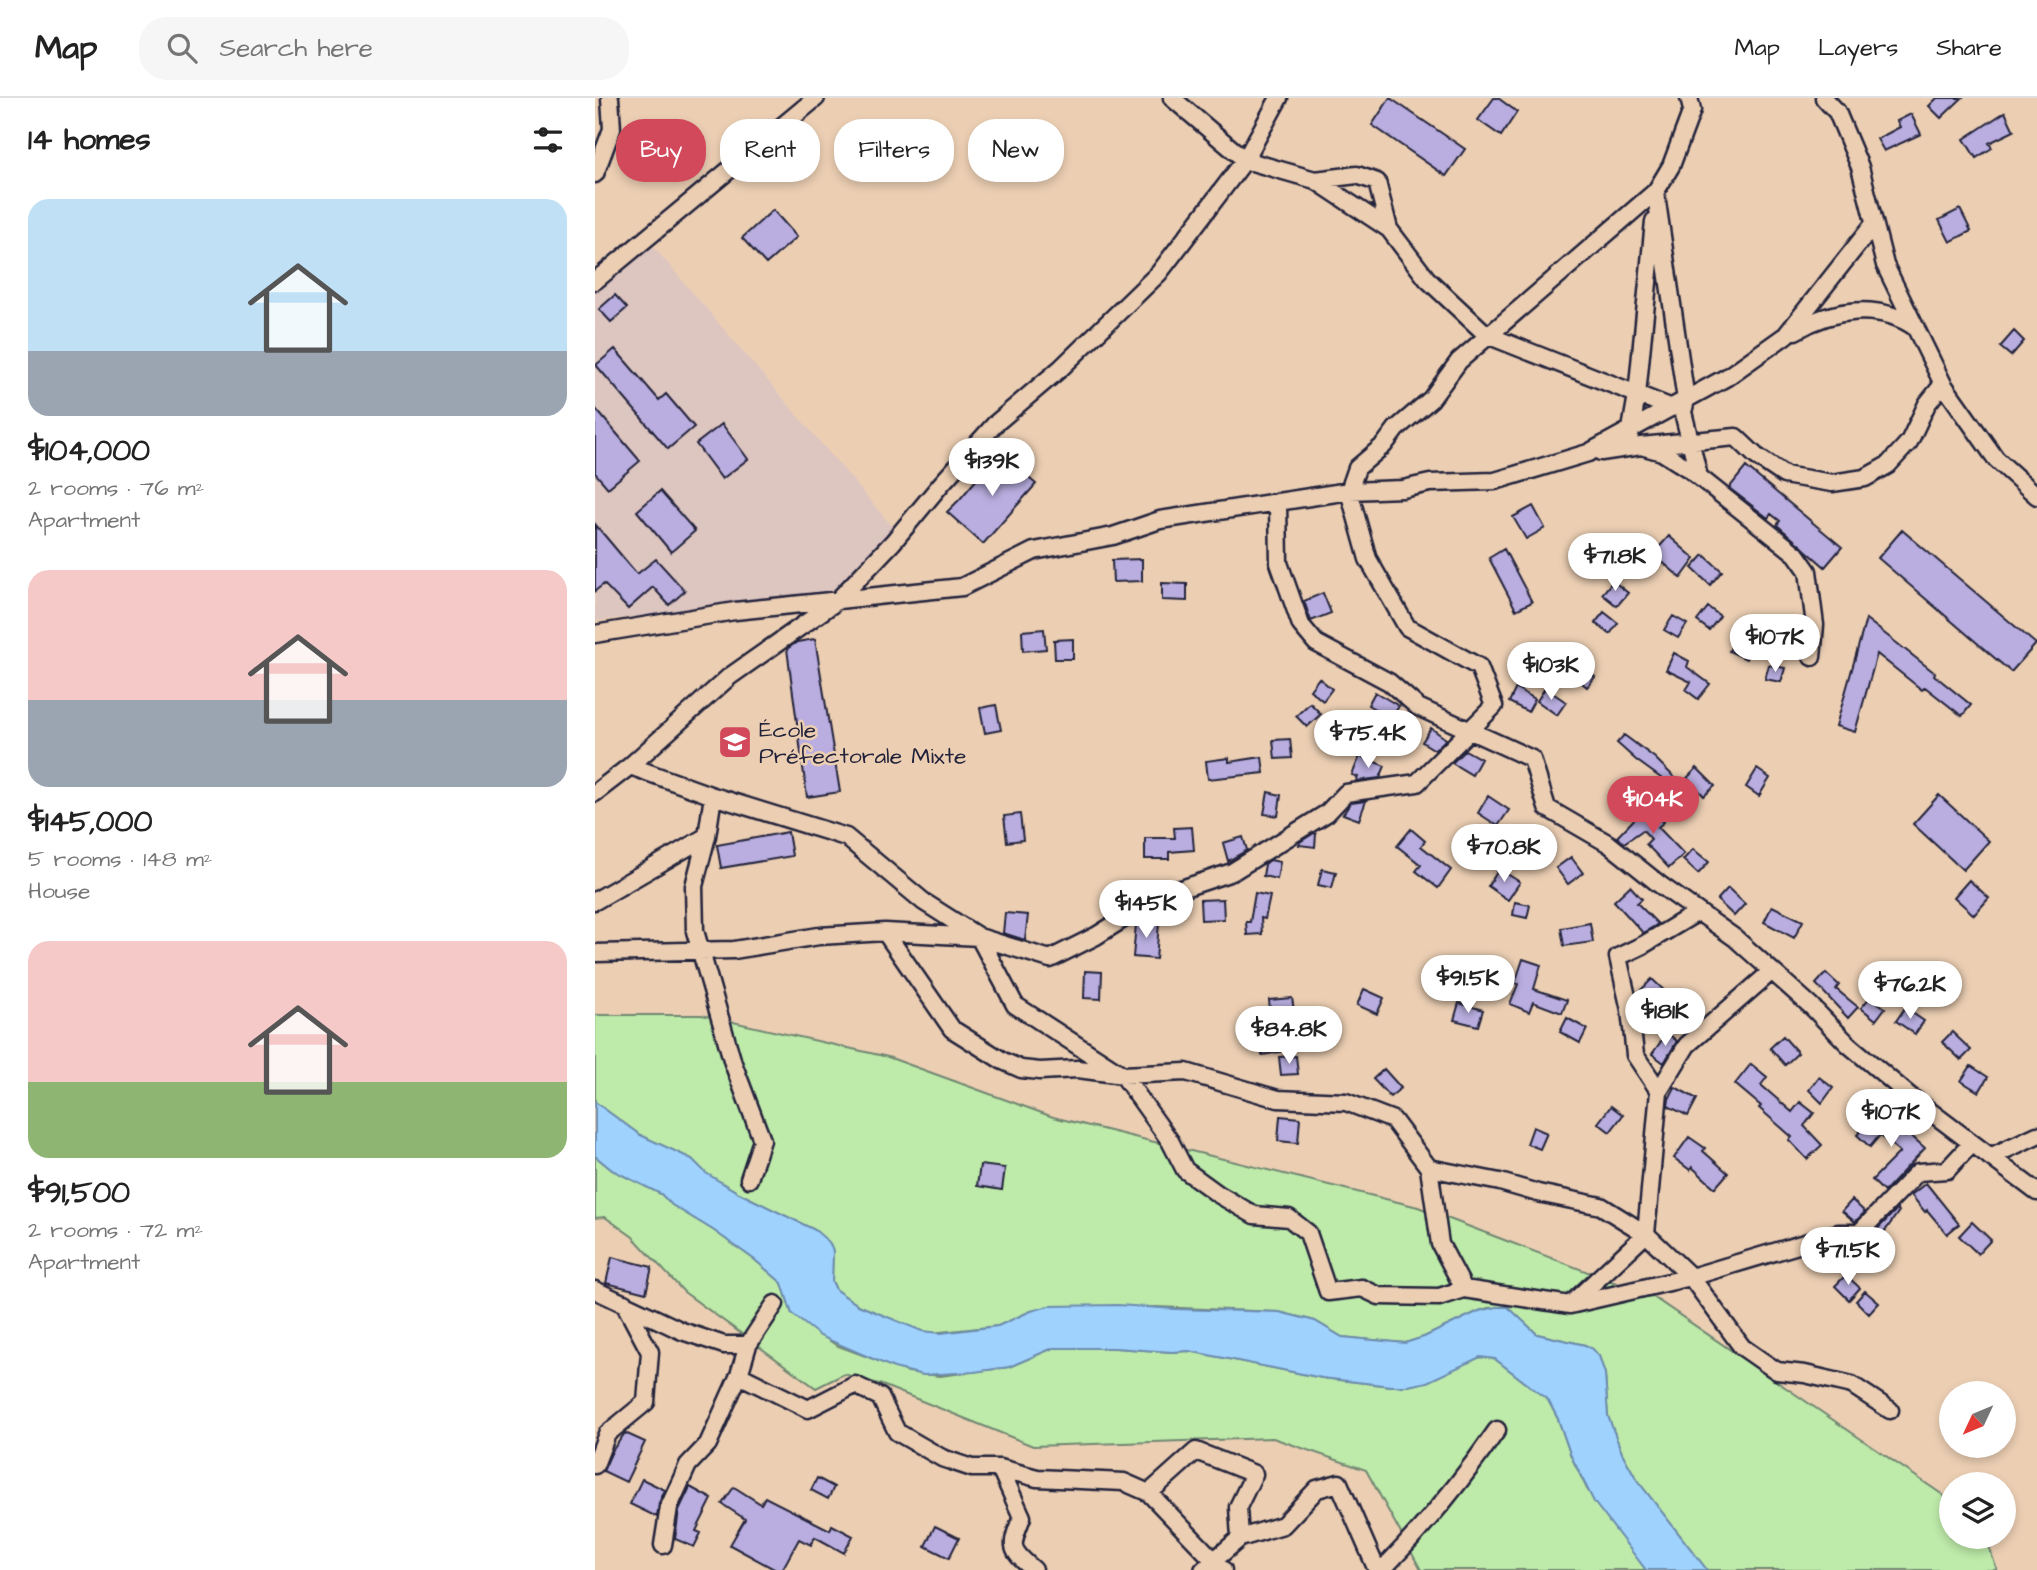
<!DOCTYPE html>
<html lang="en">
<head>
<meta charset="utf-8">
<style>
  body { margin:0; font-family:"Architects Daughter",sans-serif; background:#f6f6f6; color:#222; height:100vh; display:flex; flex-direction:column; font-size:26px; white-space:nowrap }
  * { box-sizing:border-box; margin:0 }
  p { font-size:23px; color:#767676 }
  .icon { flex:none; width:38px; height:38px; fill:none; stroke:currentColor; stroke-width:2; stroke-linecap:round; stroke-linejoin:round }
  .map { position:relative; flex:1; overflow:hidden }
  .drawer { display:flex; flex-direction:column; background:#fff; width:595px }
  .drawer>* { flex:none }
  .banner { position:absolute; left:21px; top:21px; width:665px; height:63px; display:flex; gap:14px }
  .needle { width:46px; rotate:226deg }
  .controls { position:absolute; left:1344px; top:1283px; display:grid; gap:14px }
  .controls a { display:grid; place-items:center; width:77px; height:77px; border-radius:50%; background:#fff; box-shadow:0 4px 10px #0003; font-size:35px }
  .price { position:absolute; translate:-50% -60px; padding:0 16px; border-radius:24px; background:#fff; color:#222; font-size:23px; line-height:46px; filter:drop-shadow(0 2px 4px #0008) }
  .price::after { content:''; position:absolute; left:50%; top:42px; width:21px; height:16px; margin-left:-10px; background:inherit; clip-path:polygon(0 0,100% 0,50% 100%) }
  .price.active { background:#d1495b; color:#fff }
  ul { padding:0; list-style:none }
  li { display:grid; align-content:center; gap:14px; height:371px; padding:0 28px }
  li span { display:grid; place-items:center; height:217px; border-radius:21px; color:#555 }
  li>.icon { margin-inline-start:auto }
  span .icon { width:126px; height:126px; fill:#fffc; stroke-width:1 }
  li b { font-size:30px }
  h2 { display:flex; justify-content:space-between; align-items:center; height:84px; padding:0 28px; font-size:30px }
  .tag { padding:0 24px; border-radius:28px; background:#fff; box-shadow:0 4px 10px #0003; font-size:24px; line-height:63px }
  .tag.active { background:#d1495b; color:#fff }
  header { display:flex; align-items:center; gap:42px; box-sizing:border-box; height:98px; padding:0 35px; background:#fff; border-bottom:2px solid #e0e0e0 }
  header strong { font-size:33px }
  nav { display:flex; gap:38px; margin-inline-start:auto; font-size:24px }
  .search { width:490px; height:63px; background:#f6f6f6; display:flex; align-items:center; gap:18px; box-sizing:border-box; padding:0 24px; border-radius:28px; color:#767676; font-size:26px }
  main { display:flex; flex:1; min-height:0 }
  .map>svg:first-child { display:block }
  .built { fill:#ddc5c0 }
  .green { fill:#beeba9; stroke:#708672; stroke-width:2 }
  .water { fill:#9fd3fd; stroke:#6d8caf; stroke-width:2 }
  .building { fill:#b9aedf; stroke:#22223b; stroke-width:2 }
  .lines { fill:none; stroke-linecap:round; stroke-linejoin:round }
  .street-casing { stroke:#22223b; stroke-width:21 }
  .street { stroke:#eccfb3; stroke-width:16 }
  .labels { text-anchor:middle; stroke-width:5; stroke-linejoin:round; paint-order:stroke }
  .poi-label { font-size:23px; fill:#22223b; stroke:#eccfb3; text-anchor:start }
</style>
</head>
<body>
<header>
<strong>Map</strong>
<div class="search"><svg class="icon" aria-label="search" viewBox="0 0 24 24"><circle cx="10" cy="10" r="6"/><path d="M15 15l6 6"/></svg>Search here</div>
<nav><a>Map</a><a>Layers</a><a>Share</a></nav>
</header>
<main>
<section class="drawer">
<h2>14 homes<svg class="icon" aria-label="filters" viewBox="0 0 24 24"><path d="M4 7h16M4 17h16"/><circle cx="9" cy="7" r="2"/><circle cx="15" cy="17" r="2"/></svg></h2>
<ul>
<li><span style="background:linear-gradient(#bfe0f5 70%,#9aa5b1 0)"><svg class="icon" aria-label="home" viewBox="0 0 24 24"><path d="M3 11l9-7 9 7M6 9v11h12V9"/></svg></span><div><b>$104,000</b><p>2 rooms · 76 m²</p><p>Apartment</p></div></li>
<li><span style="background:linear-gradient(#f6c9c9 60%,#9aa5b1 0)"><svg class="icon" aria-label="home" viewBox="0 0 24 24"><path d="M3 11l9-7 9 7M6 9v11h12V9"/></svg></span><div><b>$145,000</b><p>5 rooms · 148 m²</p><p>House</p></div></li>
<li><span style="background:linear-gradient(#f6c9c9 65%,#8fb573 0)"><svg class="icon" aria-label="home" viewBox="0 0 24 24"><path d="M3 11l9-7 9 7M6 9v11h12V9"/></svg></span><div><b>$91,500</b><p>2 rooms · 72 m²</p><p>Apartment</p></div></li>
</ul>
</section>
<div class="map">
<svg width="1442" height="1472" viewBox="0 0 1442 1472">
  <rect width="100%" height="100%" fill="#eccfb3"/>
  <filter id="ink" filterUnits="userSpaceOnUse"><feTurbulence type="fractalNoise" baseFrequency=".0143" numOctaves="2"/><feDisplacementMap in="SourceGraphic" scale="14" xChannelSelector="R" yChannelSelector="G"/><feConvolveMatrix kernelMatrix="1 2 1 2 8 2 1 2 1" color-interpolation-filters="sRGB"/></filter>
  <g filter="url(#ink)">
    <path class="built" d="M57,147L307,440L236,497L0,523V190Z"/>
    <path class="green" d="M0,917H107L293,959L458,1019L823,1109L1058,1199L1348,1397L1356,1406V1438L1386,1439L1393,1446L1402,1472H1112L1042,1382L1027,1355L1013,1318L1010,1276L1004,1258L990,1247L942,1236L913,1209L893,1210L884,1213L829,1239L810,1245L747,1239L720,1223L684,1214L561,1209L436,1213L403,1228L336,1235L317,1230L263,1207L241,1192L237,1183L238,1153L220,1132L144,1095L110,1075L97,1061L45,1037L0,1004Z
      M0,1058L17,1072L66,1096L77,1107L118,1132L160,1162L187,1185L197,1216L241,1247L313,1274L345,1278L414,1269L458,1250H520L577,1254L594,1253L727,1280L796,1288H813L832,1283L885,1259L900,1261L953,1302L963,1321L976,1358L992,1391L1051,1472H826L771,1372L678,1340L438,1348L287,1287L249,1276L221,1290L89,1194L38,1139L10,1119L0,1120Z"/>
    <path class="water" d="M0,1004L45,1037L97,1061L111,1075L144,1095L220,1132L234,1144L238,1153L237,1183L241,1192L263,1207L327,1233L346,1235L403,1228L436,1213L454,1208L523,1207L580,1211L684,1214L720,1223L747,1239L810,1245L829,1239L884,1213L902,1209H913L942,1236L990,1247L998,1251L1004,1258L1010,1276L1013,1318L1027,1355L1042,1382L1112,1472H1051L999,1404L976,1358L963,1321L953,1302L900,1261L885,1259L832,1284L813,1288H796L727,1280L594,1253L577,1254L520,1250H458L414,1269L379,1274L328,1277L299,1270L225,1238L197,1216L187,1185L160,1162L118,1132L77,1107L66,1096L17,1072L0,1058Z"/>
    <path class="building" d="M795,0L870,51L851,78L777,27Z
      M899,0H903L922,14L906,38L883,22Z
      M1342,0H1367L1346,20L1334,8Z
      M1410,14L1419,33L1394,45L1397,50L1381,60L1369,41Z
      M1316,16L1326,36L1289,53L1282,41L1305,29L1302,23Z
      M1365,111L1376,133L1355,144L1344,122Z
      M178,112L202,139L171,166L147,140Z
      M20,197L32,210L16,224L4,211Z
      M1419,233L1429,243L1416,258L1405,249Z
      M20,251L64,302L71,296L99,329L73,351L1,267Z
      M0,310L45,363L13,390L0,375Z
      M127,326L153,361L127,381L101,346Z
      M404,355L441,386L388,446L352,414L365,401Z
      M1151,369L1247,449L1230,469L1182,427L1185,423L1176,416L1173,420L1134,390Z
      M65,393L100,433L76,454L42,413Z
      M938,408L950,430L931,441L918,419Z
      M0,426L42,476L61,461L90,493L74,507L58,489L33,511L9,486L0,493Z
      M1307,432L1441,546L1416,574L1283,460Z
      M1074,438L1100,461L1086,480L1058,456Z
      M909,451L937,504L921,512L894,460Z
      M1109,457L1127,473L1115,487L1097,470Z
      M547,461V483L518,484L517,462Z
      M1018,483L1033,495L1022,508L1007,496Z
      M567,485L592,486V503L567,502Z
      M728,495L736,515L716,523L709,503Z
      M1113,509L1125,518L1114,532L1102,523Z
      M1009,514L1023,525L1015,536L1000,525Z
      M1078,518L1092,526L1083,540L1069,532Z
      M1271,521L1340,575L1339,577L1376,607L1367,618L1330,589L1327,592L1282,556L1260,634L1241,628Z
      M449,531L451,551L428,553L427,533Z
      M1141,539L1157,547L1151,561L1134,553Z
      M220,541L245,694L212,699L192,551L202,544Z
      M478,541V561H460L459,542Z
      M1079,555L1094,563L1092,569L1115,586L1103,601L1091,592L1096,584L1071,572Z
      M982,564L1000,579L992,589L973,574Z
      M1174,567L1190,570L1186,584L1170,581Z
      M724,580L737,591L728,603L715,592Z
      M921,590L940,601L933,614L914,604Z
      M950,590L971,604L962,617L942,603Z
      M780,594L804,608L796,621L773,607Z
      M715,605L726,616L712,629L701,618Z
      M401,607L406,632L390,635L385,610Z
      M836,630L851,641L840,652L827,644Z
      M1029,637L1060,660L1086,686L1081,691L1041,662L1022,645Z
      M695,641L697,660L680,661L678,642Z
      M870,652L886,661L877,677L857,665Z
      M765,658L790,668L785,680L761,683L763,679L757,677Z
      M667,659L669,675L613,681L611,663L634,660V664Z
      M1102,670L1120,688L1109,698L1092,680Z
      M1162,671L1175,680L1164,698L1151,689Z
      M673,694L686,697L683,718L669,716Z
      M1344,697L1394,743L1368,772L1318,726Z
      M893,698L914,712L903,728L883,715Z
      M771,703L764,722L748,716L756,705Z
      M1053,707L1069,724L1063,729L1089,756L1074,770L1051,746L1056,741L1048,732L1029,745L1022,739Z
      M425,716L428,742L412,744L409,718Z
      M597,729L599,752L574,754V761H550V740H580L579,730Z
      M816,731L830,743L826,748L856,772L843,790L821,773L826,767L802,748Z
      M193,734L197,758L126,770L122,747Z
      M719,735L721,736L720,749L704,747L705,744Z
      M648,739L652,752L633,763L628,745Z
      M1098,751L1114,764L1103,776L1088,762Z
      M976,759L988,775L973,786L961,770Z
      M675,762L685,764L682,781L668,778L670,766Z
      M727,771L741,774L737,790L723,787Z
      M904,771L925,784L913,802L893,788Z
      M1374,782L1394,800L1379,817L1359,799Z
      M1035,788L1047,801L1042,805L1063,826L1048,835L1019,803Z
      M1133,790L1150,806L1139,818L1122,802Z
      M660,795L675,798L670,821L666,820L667,836L652,837L651,824H655Z
      M628,801L629,821L606,822L605,802Z
      M920,804L935,807L932,820L918,817Z
      M1177,808L1208,823L1199,840L1169,824Z
      M410,815L433,817L430,842L408,835Z
      M544,823L564,825L561,861L538,859L541,826Z
      M995,825L998,844L969,848L966,830Z
      M928,861L946,867L939,891L972,902L967,915L938,904L934,914L915,906L923,886L920,885Z
      M490,873L507,874L506,901L489,900Z
      M1231,875L1244,887L1241,891L1263,909L1253,920L1221,886Z
      M1057,881L1074,897L1059,912L1043,895Z
      M769,891L789,900L782,916L762,907Z
      M1275,899L1290,910L1281,922L1266,910Z
      M697,900L700,919L676,921L674,902Z
      M864,905L888,912L883,928L859,922Z
      M1310,910L1329,923L1320,936L1301,923Z
      M972,920L992,931L985,945L965,934Z
      M683,934L685,954L667,957L665,937Z
      M1357,934L1376,952L1366,962L1347,944Z
      M1072,935L1082,943L1069,965L1057,956Z
      M1188,938L1203,955L1190,967L1175,950Z
      M701,958L703,976L686,977L684,959Z
      M1156,966L1172,979L1166,987L1197,1014L1205,1004L1219,1015L1209,1028L1227,1047L1212,1061L1194,1042L1197,1039L1164,1010L1166,1008L1140,986Z
      M1376,968L1393,979L1384,994L1366,983Z
      M789,971L806,990L795,999L778,981Z
      M1224,979L1238,990L1227,1005L1214,992Z
      M1080,989L1102,1001L1093,1018L1073,1008L1074,1001Z
      M1016,1008L1028,1017L1015,1034L1003,1025Z
      M1282,1014L1310,1039L1313,1035L1330,1050L1289,1094L1277,1082L1305,1054L1285,1037L1275,1049L1262,1037Z
      M685,1018L705,1020L703,1045L683,1043Z
      M938,1029L952,1035L945,1051L932,1046Z
      M1094,1039L1110,1050L1108,1053L1133,1075L1120,1090L1097,1069L1095,1072L1079,1060Z
      M385,1067L410,1070L407,1092L382,1088Z
      M1331,1085L1364,1126L1352,1136L1332,1112L1330,1114L1316,1097Z
      M1257,1102L1270,1114L1260,1124L1247,1113Z
      M1302,1111L1304,1113L1286,1139L1296,1150L1284,1162L1268,1146Z
      M1377,1124L1396,1142L1383,1156L1364,1138Z
      M17,1159L57,1169L51,1195L11,1185Z
      M1251,1177L1265,1190L1254,1202L1240,1188Z
      M1270,1193L1284,1205L1274,1216L1261,1203Z
      M30,1335L50,1344L31,1384L8,1373L17,1353Z
      M222,1380L239,1389L233,1401L216,1392Z
      M47,1381L70,1392L64,1405L62,1419L35,1406Z
      M95,1389L117,1401L101,1433L106,1435L99,1449L80,1441L84,1412Z
      M139,1389L166,1406L170,1399L235,1432L237,1427L258,1438L249,1455L220,1439L216,1447L204,1441L187,1472H181L135,1447L150,1421L127,1406Z
      M340,1428L364,1440L354,1460L330,1448Z"/>
    <g class="lines">
      <g class="street-casing">
        <path id="street" d="M577,0L650,62L720,82L794,131L832,181L892,237L1077,310
          M1229,0L1242,14L1265,69L1290,167L1348,286L1401,361L1442,398
          M0,76L17,31L15,0
          M720,82L762,77L782,84L794,131
          M1061,97L1091,302L1088,314L1104,379
          M0,183L221,0
          M1200,233C1237,211 1285,204 1321,230
          M1035,337L1042,297L1059,123
          M1046,348L1141,339L1161,358L1189,377L1237,385L1270,380L1293,367L1314,344L1332,306L1348,286
          M1006,354L1046,348L1067,354L1094,371L1201,456L1213,473L1220,527L1217,559
          M683,405L684,465L706,527L721,545L794,584L823,609L937,661L952,710L1014,746L1064,786L1140,840L1216,908L1253,946L1316,999L1442,1094
          M0,536L140,513L367,489L439,453L518,438L565,422L754,393L808,391L835,385L900,383L993,355L1132,279L1191,237L1278,127
          M35,668L118,698L251,739L329,804L384,839L420,907L528,977L575,1043L590,1072L623,1096L659,1117L694,1120L713,1135L733,1194L767,1190L784,1198L844,1199L869,1191
          M0,695L35,668L134,579L242,503L298,444L347,385L400,326L466,270L564,175L650,62L684,0
          M118,698L112,738L99,788L100,833L138,965L167,1042L154,1081
          M0,803L112,738
          M290,834L357,931L408,963L426,971L445,973L483,971L528,977L591,974L683,1001L751,1004L798,1022L834,1070L905,1084L943,1095L1006,1108L1051,1136L1096,1179L1147,1249L1170,1265L1182,1273L1210,1276L1257,1287L1295,1312
          M0,855L139,852L224,838L290,834L384,839L455,861L501,838L565,798L637,774L732,715L751,695L822,685L899,608L884,569L812,529L773,461L754,393L762,370L789,347L801,331L836,301L864,263L1061,93L1076,68L1097,12L1094,0
          M1064,993L1040,957L1035,912L1023,859L1048,847L1103,814
          M1395,1059L1442,1037
          M834,1070L845,1146L869,1191L975,1207L1096,1179L1243,1135H1264L1323,1074L1352,1072L1377,1045
          M0,1192L87,1233L129,1247H153
          M977,1205L1051,1136L1064,993L1092,947L1177,873
          M144,1277L213,1311L260,1287L285,1299L302,1334L347,1360L377,1370H405L442,1380L529,1384L554,1395L628,1472
          M0,1367L12,1336L51,1304L55,1254L29,1205
          M405,1370L427,1419C415,1449 414,1451 439,1472
          M554,1395L601,1353L659,1376L643,1409L645,1440
          M68,1447L74,1409L93,1367L113,1346L144,1277L153,1247L180,1206
          M608,1472L645,1440L688,1427L722,1391L744,1385L782,1472
          M787,1472C830,1428 867,1383 902,1332"/>
      </g>
      <use href="#street" class="street"/>
    </g>
  </g>
  <defs>
    <g id="school-square" transform="scale(1.75)"><rect x="-9" y="-9" width="18" height="18" rx="4" fill="#d1495b" stroke="#eccfb3"/><path d="M0-5L7-2L0 1L-7-2ZM-4 1L0 2.5L4 1V4Q0 6-4 4Z" fill="#fff"/></g>
  </defs>
  <g fill-rule="evenodd">
    <use href="#school-square" x="140" y="644"/>
  </g>
  <g class="labels">
    <g class="poi-label">
      <text x="164" y="639">École<tspan x="164" dy="26">Préfectorale Mixte</tspan></text>
    </g>
  </g>
</svg>
<div class="controls">
<a><svg class="needle" viewBox="-14 -14 28 28"><path d="M0-13l5 13h-10z" fill="#e53935"/><path d="M0 13l5-13h-10z" fill="#767676"/></svg></a>
<a><svg class="icon" aria-label="layers" viewBox="0 0 24 24"><path d="M12 4l9 5-9 5-9-5zM3 14l9 5 9-5"/></svg></a>
</div>
<b class="price" style="left:397px;top:400px">$139K</b>
<b class="price" style="left:1020px;top:495px">$71.8K</b>
<b class="price" style="left:1180px;top:576px">$107K</b>
<b class="price" style="left:956px;top:604px">$103K</b>
<b class="price" style="left:773px;top:672px">$75.4K</b>
<b class="price active" style="left:1058px;top:738px">$104K</b>
<b class="price" style="left:909px;top:786px">$70.8K</b>
<b class="price" style="left:551px;top:842px">$145K</b>
<b class="price" style="left:873px;top:917px">$91.5K</b>
<b class="price" style="left:1315px;top:923px">$76.2K</b>
<b class="price" style="left:1070px;top:950px">$181K</b>
<b class="price" style="left:694px;top:968px">$84.8K</b>
<b class="price" style="left:1296px;top:1051px">$107K</b>
<b class="price" style="left:1253px;top:1189px">$71.5K</b>
<div class="banner">
<a class="tag active">Buy</a>
<a class="tag">Rent</a>
<a class="tag">Filters</a>
<a class="tag">New</a>
</div>
</div>
</main>
</body>
</html>
